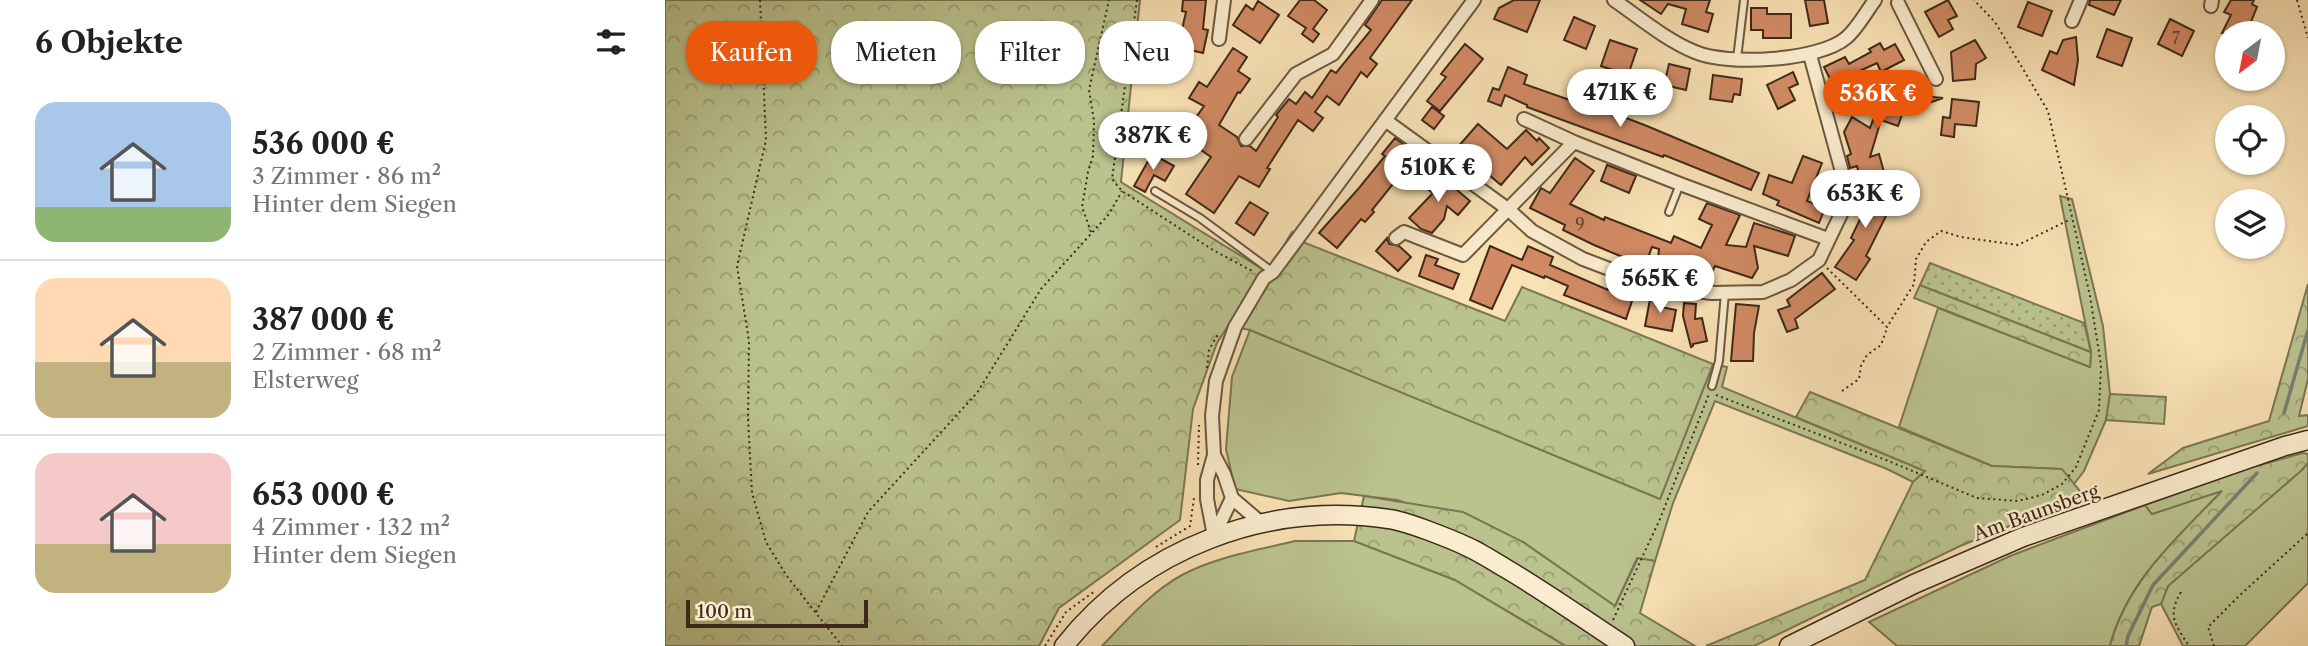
<!DOCTYPE html>
<html lang="de">
<head>
<meta charset="utf-8">
<style>
  body { margin:0; font-family:"Libre Caslon Text",serif; background:#f6f6f6; color:#222; height:100vh; display:flex; flex-direction:column; font-size:26px; white-space:nowrap }
  * { box-sizing:border-box; margin:0 }
  p { font-size:23px; color:#767676 }
  .icon { flex:none; width:38px; height:38px; fill:none; stroke:currentColor; stroke-width:2; stroke-linecap:round; stroke-linejoin:round }
  .map { position:relative; flex:1; overflow:hidden }
  .sheet { display:flex; flex-direction:column; background:#fff; width:665px }
  .sheet>* { flex:none }
  .banner { position:absolute; left:21px; top:21px; width:665px; height:63px; display:flex; gap:14px }
  .needle { width:46px; rotate:212deg }
  .controls { position:absolute; left:1550px; top:21px; display:grid; gap:14px }
  .controls a { display:grid; place-items:center; width:70px; height:70px; border-radius:50%; background:#fff; box-shadow:0 2px 5px #0004; font-size:35px }
  .scale { position:absolute; left:21px; bottom:18px; width:182px; box-sizing:border-box; padding-left:7px; border:4px solid #3e2919; border-top:0; font-size:19px; line-height:24px; white-space:nowrap; color:#3e2919; -webkit-text-stroke:5px #faecce; paint-order:stroke }
  .price { position:absolute; translate:-50% -60px; padding:0 16px; border-radius:24px; background:#fff; color:#222; font-size:23px; line-height:46px; filter:drop-shadow(0 2px 4px #0008) }
  .price::after { content:''; position:absolute; left:50%; top:42px; width:21px; height:16px; margin-left:-10px; background:inherit; clip-path:polygon(0 0,100% 0,50% 100%) }
  .price.active { background:#ea580c; color:#fff }
  ul { padding:0; list-style:none }
  li { display:flex; align-items:center; gap:21px; height:175px; padding:0 35px }
  li+li { border-top:2px solid #e0e0e0 }
  li span { display:grid; place-items:center; flex:none; width:196px; height:140px; border-radius:21px; color:#555 }
  li>.icon { margin-inline-start:auto }
  span .icon { width:84px; height:84px; fill:#fffc; stroke-width:1 }
  li b { font-size:30px }
  h2 { display:flex; justify-content:space-between; align-items:center; height:84px; padding:0 35px; font-size:30px }
  .chip { padding:0 24px; border-radius:28px; background:#fff; box-shadow:0 2px 5px #0004; font-size:24px; line-height:63px }
  .chip.active { background:#ea580c; color:#fff }
  main { display:flex; flex:1; min-height:0 }
  .map>svg:first-child { display:block }
  .green { fill:#bac38e; stroke:#7c7654; stroke-width:2 }
  .forest { fill:url(#forest-crowns); stroke:#7c7654; stroke-width:2 }
  .garden { fill:url(#garden-dots); stroke:#7c7654; stroke-width:2 }
  .lines { fill:none; stroke-linecap:round; stroke-linejoin:round }
  .stream { stroke:#788175; stroke-width:3.5 }
  .building { fill:#d18a64; stroke:#3e2919; stroke-width:2 }
  .lane-casing { stroke:#6c5740; stroke-width:10 }
  .street-casing { stroke:#6c5740; stroke-width:16 }
  .secondary-casing { stroke:#3e2919; stroke-width:21 }
  .path { stroke:#3e2919; stroke-width:2; stroke-dasharray:2 3.5; stroke-linecap:butt }
  .lane { stroke:#faecce; stroke-width:6 }
  .street { stroke:#faecce; stroke-width:12 }
  .secondary { stroke:#faecce; stroke-width:18 }
  .labels { text-anchor:middle; stroke-width:5; stroke-linejoin:round; paint-order:stroke }
  .number-label { font-size:16px; fill:#63412c }
  .street-label { font-size:19px; fill:#3e2919; stroke:#faecce }
</style>
</head>
<body>
<main>
<section class="sheet">
<h2>6 Objekte<svg class="icon" aria-label="filters" viewBox="0 0 24 24"><path d="M4 7h16M4 17h16"/><circle cx="9" cy="7" r="2"/><circle cx="15" cy="17" r="2"/></svg></h2>
<ul>
<li><span style="background:linear-gradient(#a9c7e8 75%,#8fb573 0)"><svg class="icon" aria-label="home" viewBox="0 0 24 24"><path d="M3 11l9-7 9 7M6 9v11h12V9"/></svg></span><div><b>536 000 €</b><p>3 Zimmer · 86 m²</p><p>Hinter dem Siegen</p></div></li>
<li><span style="background:linear-gradient(#ffd9b3 60%,#c2b280 0)"><svg class="icon" aria-label="home" viewBox="0 0 24 24"><path d="M3 11l9-7 9 7M6 9v11h12V9"/></svg></span><div><b>387 000 €</b><p>2 Zimmer · 68 m²</p><p>Elsterweg</p></div></li>
<li><span style="background:linear-gradient(#f6c9c9 65%,#c2b280 0)"><svg class="icon" aria-label="home" viewBox="0 0 24 24"><path d="M3 11l9-7 9 7M6 9v11h12V9"/></svg></span><div><b>653 000 €</b><p>4 Zimmer · 132 m²</p><p>Hinter dem Siegen</p></div></li>
</ul>
</section>
<div class="map">
<svg width="1643" height="646" viewBox="0 0 1643 646">
  <defs>
    <pattern id="forest-crowns" width="20" height="18" patternUnits="userSpaceOnUse" patternTransform="scale(1.75)"><rect width="20" height="18" fill="#bac38e"/><path d="M2 6a3 3 0 1 1 6 0M12 15a3 3 0 1 1 6 0" fill="none" stroke="#999e73"/></pattern>
    <pattern id="garden-dots" width="8" height="8" patternUnits="userSpaceOnUse" patternTransform="scale(1.75)"><rect width="8" height="8" fill="#bac38e"/><path d="M2 2h.1M6 6h.1" fill="none" stroke="#999e73" stroke-width="1.8" stroke-linecap="round"/></pattern>
  </defs>
  <rect width="100%" height="100%" fill="#f8e1b3"/>
  <filter id="stains"><feTurbulence type="fractalNoise" baseFrequency=".00286" numOctaves="4"/><feColorMatrix values="0 0 0 0 .2 0 0 0 0 .09 0 0 0 0 .02 0 0 0 .5 -.17"/></filter>
  <radialGradient id="worn" r=".72"><stop offset=".6" stop-color="#630" stop-opacity="0"/><stop offset="1" stop-color="#630" stop-opacity=".3"/></radialGradient>
  <path class="green" d="M1395,196L1407,199L1438,326L1445,394L1441,420L1419,471L1409,484L1396,469L1327,466L1234,427L1273,308L1425,367L1426,352Z
    M585,330L995,499L1048,364L1062,367L1057,387L1260,471L1248,482L1222,469L1050,401L1008,503L990,561L972,558L950,606L858,542L732,500L676,493L624,501L570,489L561,449L567,377Z
    M1643,463V583L1580,646H1518L1496,604L1503,586Z
    M1558,490C1513,537 1462,580 1445,646H1232L1204,622L1345,556L1480,505L1487,514Z
    M630,541H689L790,580L901,646H437C461,621 486,592 517,575C551,557 593,550 630,541Z"/>
  <path class="forest" d="M0,0H475L456,182L599,270L552,343L528,409L515,520L394,608L374,646H0Z
    M627,232L640,243L840,321L857,287L1048,364L995,499L585,330L570,327Z
    M1643,284V379L1634,416L1643,415V426L1483,474L1518,448L1604,421Z
    M1255,285L1426,352L1425,367L1249,298Z
    M1145,392L1327,466L1397,469L1419,496L1295,546L1089,646H1041L1200,580L1248,482L1260,471L1131,417Z
    M1445,394L1501,397L1499,424L1441,420Z
    M1638,453L1643,454V463L1637,470L1503,586L1496,604L1487,607L1474,646H1445C1462,581 1512,538 1557,491L1487,514L1480,505L1584,468Z
    M699,496L798,512L858,542L950,606L973,558L990,561L975,613L1030,646H901L790,580L689,541Z"/>
  <path class="garden" d="M1265,263L1419,323L1426,352L1255,285Z"/>
  <g class="lines">
    <path class="stream" d="M1619,413L1643,330
      M1461,646L1463,636L1488,585L1592,473"/>
  </g>
  <path class="building" d="M518,0H541L538,29L543,30L538,53L513,47L521,12L517,11Z
    M635,0H649L662,10L648,29L654,34L648,42L637,34L641,28L623,16Z
    M717,0H747L705,58L712,64L702,77L696,72L674,105L662,96L650,112L658,118L648,131L633,120L602,168L605,169L594,187L574,176L549,213L521,194L546,157L517,137L539,106L524,98L534,82L542,87L568,48L582,57L573,71L585,79L575,93L573,92L554,125L572,137L576,146H585L591,151L613,117L611,115L624,99L631,104L640,92L647,98L666,70L671,73L706,30L700,25Z
    M849,0H875L862,32L829,19L834,8Z
    M975,0H1045L1041,12L1048,14L1043,32L1017,24L1021,9L1003,4L996,14Z
    M1140,0H1159L1163,23L1145,26Z
    M1283,0L1292,16L1283,20L1288,29L1274,37L1260,12Z
    M1425,0H1456L1449,15L1424,5Z
    M1566,0H1589L1587,4L1592,7L1583,29V33H1557L1566,15L1559,12Z
    M593,1L614,15L595,43L568,25L581,5L588,10Z
    M1363,2L1387,11L1377,36L1353,27Z
    M1086,8H1102V14H1126V38H1098V30H1086Z
    M909,17L930,26L921,49L899,40Z
    M1505,19L1529,31L1517,56L1493,44Z
    M1442,29L1467,38L1457,66L1432,57Z
    M1411,37L1413,60L1409,85L1377,70L1385,51L1392,54L1398,40Z
    M945,40L972,49L963,75L936,66Z
    M1310,40L1321,58L1311,64L1310,79L1288,81L1286,52Z
    M1215,43L1219,50L1230,44L1239,60L1216,72L1212,63L1190,73L1194,80L1171,91L1159,67L1180,57L1184,64L1206,52L1204,49Z
    M800,44L818,59L775,111L762,101L781,77L776,74Z
    M1004,64L1025,69L1021,90L999,85Z
    M843,67L862,75L859,84L916,104L917,101L982,126L1094,173L1086,190L999,155L998,157L862,107V105L840,95L836,106L823,101L828,88L834,90Z
    M1128,72L1133,84L1124,88L1130,100L1113,109L1102,85Z
    M1048,75L1077,79L1075,95L1069,94L1067,102L1045,99Z
    M1218,92L1278,98L1238,112L1233,126L1216,120L1205,157L1214,154L1219,172L1195,178L1192,166L1185,168L1182,156L1186,154L1179,132L1187,117L1205,128Z
    M1287,99L1314,102L1311,126L1290,124L1289,137L1276,135L1278,117L1285,118Z
    M767,107L779,116L769,129L757,120Z
    M813,124L842,149L861,130L872,141L874,138L884,148L867,165L860,157L836,185L792,148Z
    M730,138L752,154L707,210L709,212L700,222L696,219L672,248L654,233L694,188L720,156L717,154Z
    M487,154L509,166L500,181L489,175L480,192L469,186Z
    M1138,156L1157,163L1142,201L1160,208L1154,223L1112,205L1114,201L1098,194L1104,175L1127,183Z
    M910,158L929,171L905,204L939,220L940,217L1006,243L1009,236L1036,248L1047,225L1034,219L1042,203L1075,215L1061,245L1081,247L1089,223L1130,236L1123,256L1089,246L1093,268L1087,278L1050,266L1048,270L1026,259L1020,272L993,259L994,249L987,247L981,263L968,257L967,261L929,245L898,230L900,225L865,208L876,188L885,193Z
    M942,165L971,176L964,193L936,181Z
    M772,173L805,201L793,215L782,206L779,219L767,233L756,229L744,218L768,193L760,187Z
    M1222,187L1221,216L1201,256L1205,259L1191,280L1170,267L1189,240L1186,238L1200,209L1191,207L1193,188Z
    M585,202L603,213L589,235L571,223Z
    M722,238L724,244L734,246L746,257L733,271L711,251Z
    M825,246L857,260L863,246L888,257L885,265L943,290L947,279L958,284L956,290L969,295L961,319L899,295L903,286L880,276L879,278L847,265L827,309L805,300Z
    M761,255L773,259L770,265L794,274L788,289L754,276Z
    M1157,273L1170,289L1130,319L1133,328L1122,332L1113,310L1125,306L1122,300Z
    M986,294L998,296L996,307L1011,310L1007,331L980,326Z
    M1019,303L1031,304L1030,319L1037,318L1042,341L1028,344V346L1026,347L1018,316Z
    M1071,304L1094,306L1089,333L1088,361H1066Z"/>
  <g class="lines">
    <g class="lane-casing">
      <path id="lane" d="M1072,59L1079,0
        M490,191L535,218L608,272
        M1004,212L1015,184
        M1047,386L1054,361L1060,293"/>
    </g>
    <g class="street-casing">
      <path id="street" d="M949,0C975,18 1001,40 1030,52C1062,66 1154,61 1181,38C1192,29 1201,12 1210,0
        M1233,3L1271,79
        M1546,6L1547,0
        M1407,21L1416,0
        M554,39L559,0
        M859,119L909,142
        M720,120L844,210L867,231L918,259L989,286L1047,293L1098,292L1126,280L1154,260L1176,214L1180,183L1145,55
        M581,139L631,74L668,54L707,0
        M731,238L739,232L798,255L909,142L1015,184L1163,239
        M549,455L559,474L567,498L549,536
        M567,498L595,522
        M549,536L542,499V480L549,455L547,416L551,381L570,327L599,278L608,272L809,0"/>
    </g>
    <g class="secondary-casing">
      <path id="secondary" d="M399,646C477,548 601,501 724,519C741,521 786,539 803,547C816,553 828,561 840,568C881,592 920,620 960,646
        M1124,646L1249,584L1358,537L1620,446L1643,440"/>
    </g>
    <path class="path" d="M95,0L101,140L72,266L84,341L83,419L87,493L101,542L121,575L177,646
      M472,0L447,179L457,191L548,250L589,272
      M1632,0L1643,38
      M426,232L417,207L423,172L428,156L429,121L424,90L444,0
      M1162,268L1222,327L1249,284L1251,259L1261,242L1276,231L1296,237L1353,245L1406,219
      M542,368L544,350L553,334
      M1177,391L1194,379L1196,366L1202,355L1216,345L1222,328
      M1051,395L1221,460L1312,498L1353,501L1377,495L1397,484L1411,467L1434,410L1436,365L1425,296L1383,111L1330,22L1309,0
      M533,465L534,425
      M491,547L525,526L529,498
      M1516,592C1502,616 1510,624 1524,646
      M151,612L203,512L312,393L376,289L444,214L457,191
      M948,620L995,519L1044,394
      M380,646L401,612L430,591
      M1549,646L1543,627L1574,596L1643,533"/>
    <use href="#lane" class="lane"/>
    <use href="#street" class="street"/>
    <use href="#secondary" class="secondary"/>
  </g>
  <g class="labels">
    <g class="number-label">
      <text x="1511" y="44">7</text>
      <text x="915" y="230">9</text>
    </g>
    <g class="street-label">
      <text transform="translate(1371 512) rotate(-20)" y="7">Am Baunsberg</text>
    </g>
  </g>
  <rect width="100%" height="100%" filter="url(#stains)"/>
  <rect width="100%" height="100%" fill="url(#worn)"/>
</svg>
<div class="controls">
<a><svg class="needle" viewBox="-14 -14 28 28"><path d="M0-13l5 13h-10z" fill="#e53935"/><path d="M0 13l5-13h-10z" fill="#767676"/></svg></a>
<a><svg class="icon" aria-label="locate" viewBox="0 0 24 24"><circle cx="12" cy="12" r="6"/><path d="M12 2v4M12 18v4M2 12h4M18 12h4"/></svg></a>
<a><svg class="icon" aria-label="layers" viewBox="0 0 24 24"><path d="M12 4l9 5-9 5-9-5zM3 14l9 5 9-5"/></svg></a>
</div>
<div class="scale">100 m</div>
<b class="price" style="left:955px;top:129px">471K €</b>
<b class="price active" style="left:1213px;top:130px">536K €</b>
<b class="price" style="left:488px;top:172px">387K €</b>
<b class="price" style="left:773px;top:204px">510K €</b>
<b class="price" style="left:1200px;top:230px">653K €</b>
<b class="price" style="left:995px;top:315px">565K €</b>
<div class="banner">
<a class="chip active">Kaufen</a>
<a class="chip">Mieten</a>
<a class="chip">Filter</a>
<a class="chip">Neu</a>
</div>
</div>
</main>
</body>
</html>
